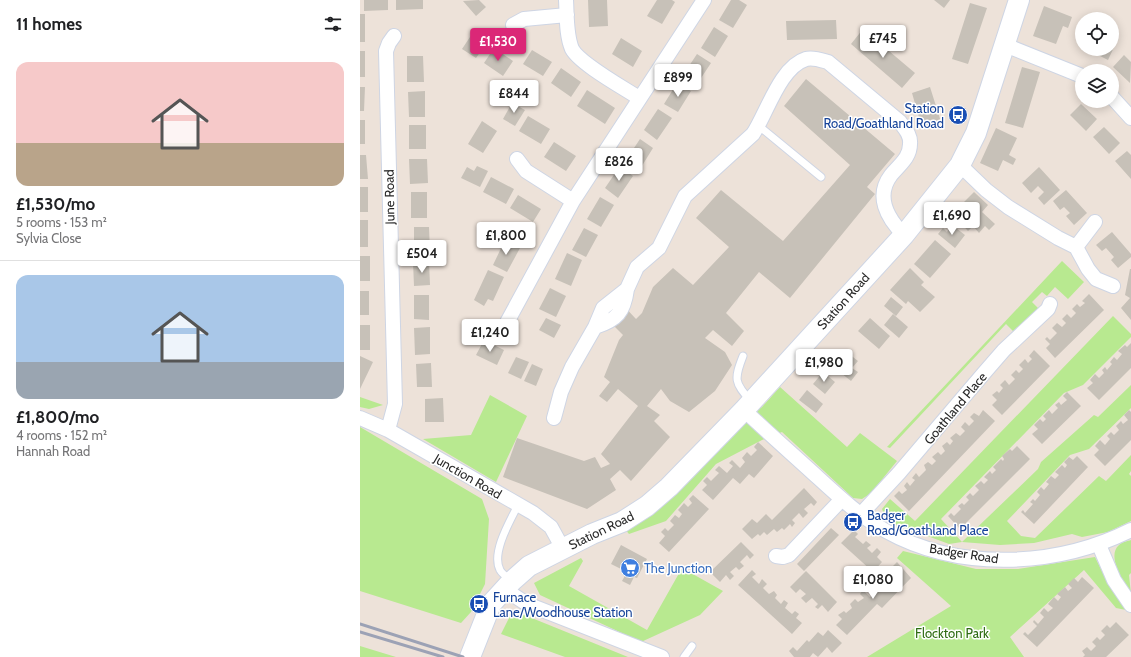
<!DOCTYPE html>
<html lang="en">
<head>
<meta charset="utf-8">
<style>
  body { margin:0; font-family:Cabin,sans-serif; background:#f2f2f2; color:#202124; height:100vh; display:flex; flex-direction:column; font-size:15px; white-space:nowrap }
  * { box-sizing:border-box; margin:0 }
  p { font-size:13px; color:#757577 }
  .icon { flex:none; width:22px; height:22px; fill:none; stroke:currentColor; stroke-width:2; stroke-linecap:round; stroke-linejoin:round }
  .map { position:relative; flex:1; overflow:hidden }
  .details { display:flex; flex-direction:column; background:#fff; width:360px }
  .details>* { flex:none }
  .buttons { position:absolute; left:715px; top:12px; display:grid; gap:8px }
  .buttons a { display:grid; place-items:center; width:44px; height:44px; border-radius:50%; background:#fff; box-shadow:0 2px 10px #0003; font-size:20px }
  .price { position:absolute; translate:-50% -34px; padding:0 9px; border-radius:4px; background:#fff; color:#222; font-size:13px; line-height:26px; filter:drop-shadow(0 1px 2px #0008) }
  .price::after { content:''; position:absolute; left:50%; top:24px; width:12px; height:9px; margin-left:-6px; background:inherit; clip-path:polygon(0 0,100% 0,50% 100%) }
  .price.active { background:#db2777; color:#fff }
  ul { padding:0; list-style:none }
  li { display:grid; align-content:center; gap:8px; height:212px; padding:0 16px }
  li+li { border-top:1px solid #e0e0e0 }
  li span { display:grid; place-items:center; height:124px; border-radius:12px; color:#555 }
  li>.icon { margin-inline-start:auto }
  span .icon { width:72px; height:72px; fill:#fffc; stroke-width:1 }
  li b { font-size:17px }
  h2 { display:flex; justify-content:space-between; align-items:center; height:48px; padding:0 16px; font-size:17px }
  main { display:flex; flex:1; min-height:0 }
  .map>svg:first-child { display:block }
  .green { fill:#b8e990 }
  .building { fill:#c7c1b8 }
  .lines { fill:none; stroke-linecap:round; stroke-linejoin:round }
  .lane-casing { stroke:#ced5e4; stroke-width:9 }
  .street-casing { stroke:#ced5e4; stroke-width:16 }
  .secondary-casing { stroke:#ced5e4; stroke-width:22 }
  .lane { stroke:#fff; stroke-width:7 }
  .street { stroke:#fff; stroke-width:14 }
  .secondary { stroke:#fff; stroke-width:20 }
  .rail { stroke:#9ca2b5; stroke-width:3 }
  .labels { text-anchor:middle; stroke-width:3; stroke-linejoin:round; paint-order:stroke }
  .transit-label { font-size:13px; fill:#164399; stroke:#fff; text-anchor:start }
  .street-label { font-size:13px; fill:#292929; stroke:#fff }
  .shop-label { font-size:13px; fill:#366cbe; stroke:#fff; text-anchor:start }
  .park-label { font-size:13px; fill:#2f6c13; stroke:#fff }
</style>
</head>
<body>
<main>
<section class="details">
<h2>11 homes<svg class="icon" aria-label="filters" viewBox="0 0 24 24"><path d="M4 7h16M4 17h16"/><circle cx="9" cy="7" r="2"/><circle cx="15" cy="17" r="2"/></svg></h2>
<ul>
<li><span style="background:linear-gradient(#f6c9c9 65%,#b9a48a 0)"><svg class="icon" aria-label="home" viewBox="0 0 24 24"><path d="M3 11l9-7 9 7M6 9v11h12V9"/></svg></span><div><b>£1,530/mo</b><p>5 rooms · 153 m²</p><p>Sylvia Close</p></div></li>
<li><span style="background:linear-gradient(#a9c7e8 70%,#9aa5b1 0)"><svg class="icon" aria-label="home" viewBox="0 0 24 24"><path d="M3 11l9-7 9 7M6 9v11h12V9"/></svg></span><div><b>£1,800/mo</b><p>4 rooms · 152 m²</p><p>Hannah Road</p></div></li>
</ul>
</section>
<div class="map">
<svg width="771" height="657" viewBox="0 0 771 657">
  <rect width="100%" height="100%" fill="#ede2d9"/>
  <path class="green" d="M702,261L724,282L708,299L695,287L687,296L682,292L672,302L679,309L656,334L646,324L530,448L527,447Z
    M753,316L771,334V337L723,385L704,393L581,519L602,542L678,469L681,462L734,415L738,417L771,385V408L729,449L710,455L647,521L661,536L675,538L739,476L746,481L771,455V471L769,474L771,476V521L748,532L722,537L712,534L674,543L640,545L602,542L589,544L527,521L522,509L530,499L555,521Z
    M420,387L487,447L500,433L537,461L511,493L502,499L493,498L422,432L402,440L356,464L306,521L269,534L264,528L389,415L402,407Z
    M130,395L167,416L136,482L63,439L111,435Z
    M0,397L23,405L9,409L0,407Z
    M0,427L122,499L129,519L125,584L111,612L101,623L0,591Z
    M771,540V573L769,575L771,594C764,583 746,556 759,545C762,542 768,541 771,540Z
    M543,551L616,569H658L735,557L749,585L766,610L756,608L724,570L650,637L664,657H507L591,606L537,558Z
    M221,558L223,561L209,586L287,630L322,568L363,591L340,615L281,642L180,595L174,583Z
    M152,612H157L268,657H205L141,634Z
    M0,646L36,657H0Z"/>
  <path class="building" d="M4,0H28V10L4,11Z
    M36,0H63V9L36,10Z
    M119,0L126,7L116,16L103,1Z
    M228,0H247L248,26L229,27Z
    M297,0H312L315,2L302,24L287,16Z
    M371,0H379L387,5L373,28L359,20Z
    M574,0H590L584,8Z
    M610,3L627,8L608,64L592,59Z
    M684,6L712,17L708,28L703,26L696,44L673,36Z
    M0,14H5V42H0Z
    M476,20L477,39L427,40L426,21Z
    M354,27L368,36L355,57L341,48Z
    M503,29L555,73L542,88L491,44Z
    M112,34L126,44L116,58L102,49Z
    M261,38L282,51L273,67L252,54Z
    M752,41L756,43L748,60L726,49H752Z
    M134,48L153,61L143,76L124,63Z
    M172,50L192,62L183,76L163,64Z
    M0,51H5V77H0Z
    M337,54L351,63L337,84L323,75Z
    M764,55L771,62L770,83L753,67Z
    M47,56H63L64,82H47Z
    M662,67L680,72L663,128L645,123Z
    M201,68L221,82L211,97L191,83Z
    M446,79L535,154L507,187L515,194L430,298L399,272L366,313L384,331L372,346L353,330L345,338L365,352L372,365L355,391L329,412L310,401L301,389L287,406L300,415L294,421L310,437L271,481L260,470L250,479L256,490L227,509L143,477L157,438L224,461L235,457L241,468L250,464L241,454L278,406L258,389L247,402L239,396L250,382L244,377L259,340L263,335L244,316L260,302L276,319L282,313L293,287L313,268L333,285L369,247L336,218L361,190L423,241L490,165L424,106Z
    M317,83L331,91L318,112L304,104Z
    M0,87H5L4,111H0Z
    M570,87L581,122L562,128L552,93Z
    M227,90L255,108L245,124L217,106Z
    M65,91V117H49L48,92Z
    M152,103L165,110L155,126L143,119Z
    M721,104L737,119L726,131L710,115Z
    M298,109L312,118L297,140L284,130Z
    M168,116L190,129L181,144L159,131Z
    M0,120H5V144H0Z
    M122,121L137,131L123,153L108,144Z
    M49,125H66V149H49Z
    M744,127L760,143L749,154L733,137Z
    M636,128L657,138L649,155L656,159L653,165L643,160L638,171L620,163Z
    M280,139L293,148L280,169L266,160Z
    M194,142L216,156L206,171L184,157Z
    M767,151L771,155V179L755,161Z
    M0,155H6L8,179H0Z
    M49,159H67L68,183L50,184Z
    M117,166L128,171L120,187L101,178L107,167L114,171Z
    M260,166L273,176L258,198L245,188Z
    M679,167L700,190L684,205L678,198L684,192L678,186L671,193L662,183Z
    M131,177L154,189L146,204L123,192Z
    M0,187H8V212H0Z
    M706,190L727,213L714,225L706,216L710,213L704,207L700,210L693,201Z
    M51,192H67V218H51Z
    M614,192L628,205L622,212L635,224L629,230L625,226L619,233L613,226L608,231L592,214Z
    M158,195L181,209L173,222L150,208Z
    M240,197L254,205L241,227L227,219Z
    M0,220H8V247H0Z
    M592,225L605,235L595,248L578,234L583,228L587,232Z
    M54,227H69L70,252H54Z
    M224,228L238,235L226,257L212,250Z
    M752,232L771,254V257L758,268L751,260L754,257L746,248L742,251L736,245Z
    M145,240L160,248L147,272L133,265Z
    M575,240L591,254L570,278L554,264Z
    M207,253L222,260L211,286L195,279Z
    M0,256H10V281H0Z
    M69,261L70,285L54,286L53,262Z
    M550,268L564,282L561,285L575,297L560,312L548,301L546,304L530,290Z
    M770,269H771V320L761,308L770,298L765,295Z
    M128,270L144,277L133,301L128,299L124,306L114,300Z
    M190,288L206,296L196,317L179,309Z
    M0,291H9V315H0Z
    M729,294L744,310L695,358L686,348L690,344L685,339L687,337L690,340L697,333L692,328L697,323L702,327L706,323L702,319L707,314L711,318L716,313L712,309L717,304L720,307L725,303L722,301Z
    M54,295H69V320L54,319Z
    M531,297L543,307L536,316L524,306Z
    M533,314L548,327L539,338L524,325Z
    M186,318L201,325L194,338L179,330Z
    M510,318L530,336L519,349L498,331Z
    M0,325H10V350H0Z
    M70,327V354L55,355L54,328Z
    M124,340L144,350L137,365L116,355Z
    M771,343V368L739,400L727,388L733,383L730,380L735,374L739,378L744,373L742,370L745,367L747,370L752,364L750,362L754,357L757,360L762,354L758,351L765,345L767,347Z
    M484,350L498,361L492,368L498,372L491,381L471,365Z
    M674,350L690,366L642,415L632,405L637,400L632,395L637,391L639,393L643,388L640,385L645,380L649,385L655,379L651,375L656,370L659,373L663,369L659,365L665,359L668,363L672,359L669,356Z
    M0,356L13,362L0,389Z
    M156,357L169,362L161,379L148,373Z
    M71,363L72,387H57L56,364Z
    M172,364L183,369L176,386L164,381Z
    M463,372L475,382L465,394L453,384Z
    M447,390L463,404L456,413L439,400Z
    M707,392L721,406L682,444L672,434L678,429L674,425L680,419L683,422L686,419L683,416L689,410L692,414L698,408L695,405L699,402L701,405L707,400L703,396Z
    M83,398L84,422H65V399Z
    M623,410L635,421L549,511L534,496L539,491L542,494L547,490L544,486L547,482L550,486L555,480L552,478L556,473L559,477L566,470L564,465L568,462L572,465L576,461L572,457L578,452L581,455L585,451L582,446L587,442L590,445L593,441L590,438L596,433L600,436L605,431L601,427L605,422L609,426L614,421L610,417L614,413L619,416Z
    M769,410L771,412V440L745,466L734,455L739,450L735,446L740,440L745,445L750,439L747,436L751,432L754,435L759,430L756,426L761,421L763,424L768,420L764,415Z
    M398,442L413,456L394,478L389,474L380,484L373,478L353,500L342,490L347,485L343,481L347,477L351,481L359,473L355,470L359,466L367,473L373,466L369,463L372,460L380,468L385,462L382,458L387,452L391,456L397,450L394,447Z
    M657,446L670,459L600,529L588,516L591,513L594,516L601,509L598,506L602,503L604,505L609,500L606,497L610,493L613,496L619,490L615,486L621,481L624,484L628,480L624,477L630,471L632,474L636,470L633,467L641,459L643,461L644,459L642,456L650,449L652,451Z
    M717,456L728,467L674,524L661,512L663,510L665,513L673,504L670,502L673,499L675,501L680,495L677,492L681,487L684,490L689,484L686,482L691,476L695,479L699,475L695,472L702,465L705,468L707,465L704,462L709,457L713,460Z
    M444,488L457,502L454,506L451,503L444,509L448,513L443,518L439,513L432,520L435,523L432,527L430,524L424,530L422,528L417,532L414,529L407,535L404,532L400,536L398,534L392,539L382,529L392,519L397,523L406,514L412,520Z
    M333,495L349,509L309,552L299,543L305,536L301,532L305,528L308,531L314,525L310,521L315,515L319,518L322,514L318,510L324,503L328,507L332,503L329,499Z
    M471,528L479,535L444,571L437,564Z
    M494,530L498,534L495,537L503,544L506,541L511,545L507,548L512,553L517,548L521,552L517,557L522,562L513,572L481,543Z
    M381,542L394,555L390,559L387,555L380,562L384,566L379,570L376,567L370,572L374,576L370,580L366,575L360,582L350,572Z
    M261,545L287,559L277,578L274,577L270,585L262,581L267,572L251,564Z
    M537,562L551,578L522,608L517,604L487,635L476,625L482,619L478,615L484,611L486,613L492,608L490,604L495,599L498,602L504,598L500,594L503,590L510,597L517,592L514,587L517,583L521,587L528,580L524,576L529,572L532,576L537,571L533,566Z
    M392,570L396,574L392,577L399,584L402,579L407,584L403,588L409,594L414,591L417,595L415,598L421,604L424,600L428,603L425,608L432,614L435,611L439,614L436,618L442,623L432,634L378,585Z
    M446,571L477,602L468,612L462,605L458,609L455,607L458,604L452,598L446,603L441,598L446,594L440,589L436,593L430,587Z
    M722,577L734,588L677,647L663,634L665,632L668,635L677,626L673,622L674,620L678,624L684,617L680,613L684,608L688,612L693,608L688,604L694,597L698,601L701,597L697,594L705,587L708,591L712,588L708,584L714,578L718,582Z
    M756,622L769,635L746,657H723L725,655L722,651L727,647L731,651L736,646L732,642L737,637L740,640L745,635L741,631L747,625L750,628Z
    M468,630L482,643L472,653L467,647L458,657L453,653L450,657H434L429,651L433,647L437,651L447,640L449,642L458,632L463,636Z"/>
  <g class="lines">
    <g class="lane-casing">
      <path id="lane" d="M399,126L461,177
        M383,356C374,379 374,383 391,401
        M152,581C148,578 142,574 140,570C131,553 150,521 158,505
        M324,657L332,646"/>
    </g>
    <g class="street-casing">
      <path id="street" d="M206,0C207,16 206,35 212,49C220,64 264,88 279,98
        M153,25L164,19L207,15
        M645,45L722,76
        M752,97L771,118
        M157,159L166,171L213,201
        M600,165L626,190L648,207L698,238L716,247L728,269L736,279L753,286
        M716,247L735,222
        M145,326L213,201L344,0
        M235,327C257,320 264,312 267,289
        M384,410C406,431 430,452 453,473C476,494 499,516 526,531C600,572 697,567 771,530
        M0,418L28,430L173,513L191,527L203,549
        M194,418L201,392L212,367L235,327L243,308L267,289L277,267L299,248L325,196L393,134C407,113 420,67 446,59C453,57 461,60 468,62L540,122C545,129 551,135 550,144C550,158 539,165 531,175C515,196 527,218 544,235
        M28,430L35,404L26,51L29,43L34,36
        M501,514L539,473L624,373L644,350L688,309L690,304
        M739,545L754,580L771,605
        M416,556L423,557L429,555L482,499
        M144,589L167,604L302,657"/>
    </g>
    <g class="secondary-casing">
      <path id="secondary" d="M110,657L131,604L152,581L169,566L232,534L262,522L287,506L309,487L384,410L544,235L600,165L616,133L659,0"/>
    </g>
    <use href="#lane" class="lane"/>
    <use href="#street" class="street"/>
    <use href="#secondary" class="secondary"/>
    <path class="rail" d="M0,624L103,657
      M0,632L83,657"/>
  </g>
  <defs>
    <g id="bus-disc" transform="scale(1)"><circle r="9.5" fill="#1a4fb4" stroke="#fff"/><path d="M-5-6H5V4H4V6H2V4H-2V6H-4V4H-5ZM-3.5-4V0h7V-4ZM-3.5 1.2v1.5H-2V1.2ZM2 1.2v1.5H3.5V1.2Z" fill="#fff"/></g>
    <g id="supermarket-disc" transform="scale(1)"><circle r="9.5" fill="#3f7fe0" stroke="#fff"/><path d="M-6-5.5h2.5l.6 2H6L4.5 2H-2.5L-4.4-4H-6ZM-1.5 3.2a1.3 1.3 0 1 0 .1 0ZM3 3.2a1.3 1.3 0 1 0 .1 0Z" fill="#fff"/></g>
  </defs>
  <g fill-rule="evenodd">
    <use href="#bus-disc" x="598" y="115"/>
    <use href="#bus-disc" x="493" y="522"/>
    <use href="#supermarket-disc" x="270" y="568"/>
    <use href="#bus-disc" x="119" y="604"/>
  </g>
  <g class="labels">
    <g class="transit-label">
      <text x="584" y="113" text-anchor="end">Station<tspan x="584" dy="15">Road/Goathland Road</tspan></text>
      <text x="507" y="520">Badger<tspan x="507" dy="15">Road/Goathland Place</tspan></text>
      <text x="133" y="602">Furnace<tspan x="133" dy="15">Lane/Woodhouse Station</tspan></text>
    </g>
    <g class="street-label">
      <text transform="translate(29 197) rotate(-91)" y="5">June Road</text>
      <text transform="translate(483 301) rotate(-48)" y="5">Station Road</text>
      <text transform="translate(595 408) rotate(-50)" y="5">Goathland Place</text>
      <text transform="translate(108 476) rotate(30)" y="5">Junction Road</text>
      <text transform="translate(241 530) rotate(-26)" y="5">Station Road</text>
      <text transform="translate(604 553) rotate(9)" y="5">Badger Road</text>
    </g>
    <g class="shop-label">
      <text x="284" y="573">The Junction</text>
    </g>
    <g class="park-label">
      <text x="592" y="638">Flockton Park</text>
    </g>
  </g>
</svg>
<div class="buttons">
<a><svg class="icon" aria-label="locate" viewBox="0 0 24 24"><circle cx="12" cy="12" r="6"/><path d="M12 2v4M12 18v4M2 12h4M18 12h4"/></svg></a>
<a><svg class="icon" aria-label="layers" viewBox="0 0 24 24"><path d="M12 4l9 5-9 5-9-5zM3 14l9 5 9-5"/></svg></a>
</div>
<b class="price" style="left:523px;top:59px">£745</b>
<b class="price active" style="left:138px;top:62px">£1,530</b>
<b class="price" style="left:318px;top:98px">£899</b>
<b class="price" style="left:154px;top:114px">£844</b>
<b class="price" style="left:259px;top:182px">£826</b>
<b class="price" style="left:592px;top:236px">£1,690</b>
<b class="price" style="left:146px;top:256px">£1,800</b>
<b class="price" style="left:62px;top:274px">£504</b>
<b class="price" style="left:130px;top:353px">£1,240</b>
<b class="price" style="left:464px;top:383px">£1,980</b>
<b class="price" style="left:513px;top:600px">£1,080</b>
</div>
</main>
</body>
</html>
